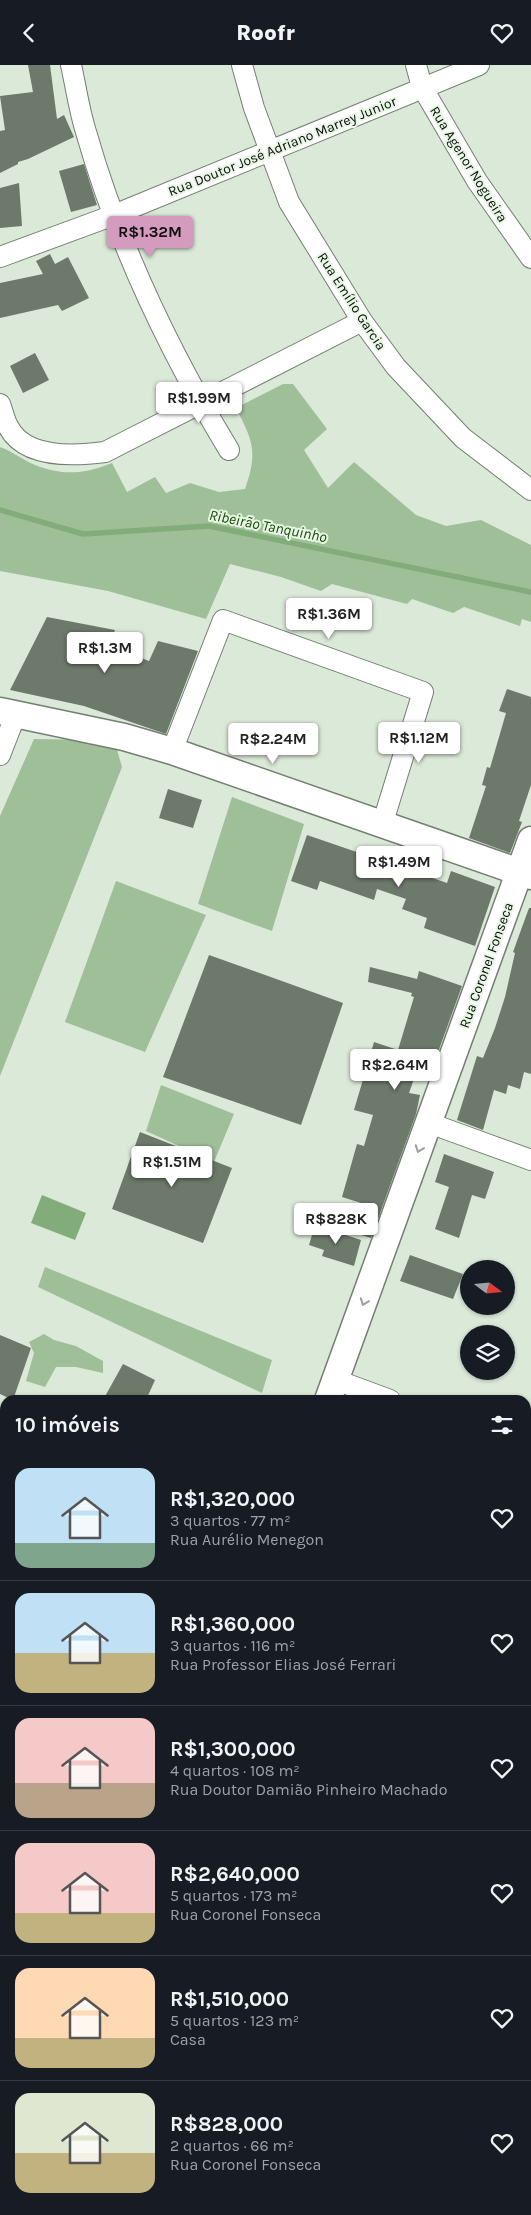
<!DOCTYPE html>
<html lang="pt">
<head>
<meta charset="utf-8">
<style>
  body { margin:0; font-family:Karla,sans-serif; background:#20242c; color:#f1f3f6; height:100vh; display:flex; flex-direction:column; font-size:19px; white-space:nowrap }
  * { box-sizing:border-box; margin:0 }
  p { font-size:16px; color:#9ea1a6 }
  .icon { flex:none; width:28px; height:28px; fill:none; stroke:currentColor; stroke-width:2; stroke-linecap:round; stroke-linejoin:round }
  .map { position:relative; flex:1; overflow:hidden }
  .details { position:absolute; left:0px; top:1330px; width:531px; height:820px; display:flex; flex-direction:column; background:#171b24; border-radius:15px 15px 0 0; box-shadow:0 1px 4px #0004 }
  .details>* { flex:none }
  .needle { width:32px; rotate:106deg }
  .controls { position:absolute; left:460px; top:1195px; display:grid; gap:10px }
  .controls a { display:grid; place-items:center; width:55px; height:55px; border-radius:50%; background:#171b24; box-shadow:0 1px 4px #0004; font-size:25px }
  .price { position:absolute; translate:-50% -42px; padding:0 11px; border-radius:5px; background:#fff; color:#222; font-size:16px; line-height:32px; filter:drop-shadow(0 1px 2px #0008) }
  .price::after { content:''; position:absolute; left:50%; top:30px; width:15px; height:11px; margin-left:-8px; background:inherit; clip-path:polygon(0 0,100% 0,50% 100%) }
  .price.selected { background:#d59bbe; color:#111 }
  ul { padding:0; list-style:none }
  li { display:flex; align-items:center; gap:15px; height:125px; padding:0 15px }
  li+li { border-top:1px solid #363941 }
  li span { display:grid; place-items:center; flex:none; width:140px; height:100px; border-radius:15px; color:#555 }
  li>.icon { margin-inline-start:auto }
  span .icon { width:60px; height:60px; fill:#fffc; stroke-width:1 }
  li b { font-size:21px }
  h2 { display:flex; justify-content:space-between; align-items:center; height:60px; padding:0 15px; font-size:21px }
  header { display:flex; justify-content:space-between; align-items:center; height:65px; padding:0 15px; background:#171b24; font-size:22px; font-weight:800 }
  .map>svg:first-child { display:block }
  .green { fill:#9fbf99 }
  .water { fill:#82ac7a }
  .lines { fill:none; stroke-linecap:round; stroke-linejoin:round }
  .stream { stroke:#82ac7a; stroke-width:5.5 }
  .building { fill:#6d796a }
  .minor-casing { stroke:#737f71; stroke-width:22 }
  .tertiary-casing { stroke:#737f71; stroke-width:29 }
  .secondary-casing { stroke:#737f71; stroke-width:30 }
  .minor { stroke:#fff; stroke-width:20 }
  .tertiary { stroke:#fff; stroke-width:26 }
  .secondary { stroke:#d4e4d1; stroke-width:28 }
  .oneway { stroke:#9d9f9d }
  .labels { text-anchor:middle; stroke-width:4; stroke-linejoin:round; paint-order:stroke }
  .street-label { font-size:14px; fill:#090e09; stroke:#e8f6e5 }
  .water-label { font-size:15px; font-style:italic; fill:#114a03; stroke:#e8f6e5 }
</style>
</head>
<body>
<header><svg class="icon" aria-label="back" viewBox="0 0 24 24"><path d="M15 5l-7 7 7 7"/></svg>Roofr<svg class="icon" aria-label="heart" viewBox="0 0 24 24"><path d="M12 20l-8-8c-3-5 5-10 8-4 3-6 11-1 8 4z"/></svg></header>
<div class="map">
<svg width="531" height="2150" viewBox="0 0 531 2150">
  <rect width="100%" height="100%" fill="#dbe9d8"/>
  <path class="green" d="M283,319H293L327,364L304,385L328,423L354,397L416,450L446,461L481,455L531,480V557L522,554L520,561L464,542L453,548L412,534L407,539L332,519L321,526L281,512L230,499L206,554L108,526L0,506V382C12,386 23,395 35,400C63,411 85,409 112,398L127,427L155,412L166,428L190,418L219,427L245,424C258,387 253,376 236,343Z
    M34,674L96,675L117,685L122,702L0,1011V751Z
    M232,732L304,759L272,866L198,839Z
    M116,816L206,850L145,987L65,957Z
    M161,1020L234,1049L214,1097L146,1066Z
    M45,1202L272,1295L262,1328L38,1222Z
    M44,1269L54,1275L76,1281L103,1296V1308L76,1302H56L45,1322L26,1316L34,1288L29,1277Z"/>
  <path class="water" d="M42,1130L86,1148L75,1175L31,1158Z"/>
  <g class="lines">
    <path class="stream" d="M0,445L83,469L209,461L531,527"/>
  </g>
  <path class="building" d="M28,0H50L57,54L64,50L74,72L28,94L18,97V99L0,108V66L5,65L0,31L33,27Z
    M84,99L97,140L71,147L59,106Z
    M19,118L22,161L0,163V123Z
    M50,189L55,199L68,192L89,233L62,246L58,240L0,253V218L43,209L36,196Z
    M35,288L49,315L23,328L10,301Z
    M47,552L115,565L109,580L149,596L158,576L198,586L166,669L84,641L10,625Z
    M507,624L531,632V720L519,756L522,757L510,788L469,773L486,721L482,720L487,702L490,703L506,648L499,646Z
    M168,724L202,735L193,763L159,753Z
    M307,770L447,818L451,806L495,822L475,881L424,863L427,853L402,844L406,834L377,824L374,835L320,816L317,825L291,816Z
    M529,843H531V1009L524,1007L520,1024L508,1020L506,1029L494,1025L483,1065L457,1055L477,991L483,993L495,963L505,932L515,888L513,887Z
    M209,890L343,938L301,1060L163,1012Z
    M370,902L417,914L419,906L462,921L437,990L424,986L409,1028L420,1030L416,1049L371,1173L352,1167L361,1138L342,1132L357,1079L364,1081L373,1050L354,1045L374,977L398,985L414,932L411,931L412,928L368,917Z
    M140,1067L232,1103L203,1178L112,1144Z
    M444,1089L494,1107L485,1134L472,1130L459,1173L435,1164L449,1122L435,1117Z
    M315,1160L361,1175L354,1201L322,1191L324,1185L309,1180Z
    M410,1190L463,1209L453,1234L400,1216Z
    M0,1270L31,1283L13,1335L0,1329Z
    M123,1299L155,1315L146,1335H103Z"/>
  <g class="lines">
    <g class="minor-casing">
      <path id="minor" d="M71,0C76,22 79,45 86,67C118,179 169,286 229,385
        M242,0L254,43L289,137L362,256L396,302L463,373L531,425
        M416,0L422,22L477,116L531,193
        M0,192L114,150L479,0
        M0,339C3,346 4,354 8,361C24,394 75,391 105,387L362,256
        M172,686L223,555L423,627L382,760
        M0,690L16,649
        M429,1058L531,1095
        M336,1315L390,1335
        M526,1386L531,1388
        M0,1575L5,1561
        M0,1858L5,1845"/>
    </g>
    <g class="tertiary-casing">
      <path id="tertiary" d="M0,646L124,672L172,686L531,811
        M328,1335L531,775
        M0,1479L5,1481
        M526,1593L531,1580
        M526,1686L531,1688
        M0,2009L5,2011
        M376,2145L389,2150
        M38,2150L39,2145
        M326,2150L328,2145"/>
    </g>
    <g class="secondary-casing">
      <path id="secondary" d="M0,1768L5,1770
        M0,1792L5,1794
        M526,1989L531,1992
        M526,2013L531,2015"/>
    </g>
    <use href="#minor" class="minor"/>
    <use href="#tertiary" class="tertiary"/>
    <use href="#secondary" class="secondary"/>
  </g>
  <defs><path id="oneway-chevron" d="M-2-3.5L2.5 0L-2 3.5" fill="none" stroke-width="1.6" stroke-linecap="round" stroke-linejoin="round" transform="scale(1.25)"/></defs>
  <g class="oneway">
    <use href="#oneway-chevron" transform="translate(419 1084) rotate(110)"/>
    <use href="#oneway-chevron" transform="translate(364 1237) rotate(110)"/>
  </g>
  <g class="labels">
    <g class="street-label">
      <text transform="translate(282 81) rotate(-22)" y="5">Rua Doutor José Adriano Marrey Junior</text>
      <text transform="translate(469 99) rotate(58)" y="5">Rua Agenor Nogueira</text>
      <text transform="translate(352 236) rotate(57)" y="5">Rua Emílio Garcia</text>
      <text transform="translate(486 900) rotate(-70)" y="5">Rua Coronel Fonseca</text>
    </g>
    <g class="water-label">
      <text transform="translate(268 461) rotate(11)" y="5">Ribeirão Tanquinho</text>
    </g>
  </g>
</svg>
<div class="controls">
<a><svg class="needle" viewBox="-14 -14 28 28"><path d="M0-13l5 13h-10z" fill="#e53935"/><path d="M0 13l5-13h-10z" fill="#9ea1a6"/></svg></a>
<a><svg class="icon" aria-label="layers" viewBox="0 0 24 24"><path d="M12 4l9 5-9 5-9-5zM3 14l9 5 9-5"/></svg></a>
</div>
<b class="price selected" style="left:150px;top:193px">R$1.32M</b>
<b class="price" style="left:199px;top:359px">R$1.99M</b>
<b class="price" style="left:329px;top:575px">R$1.36M</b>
<b class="price" style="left:105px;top:609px">R$1.3M</b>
<b class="price" style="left:419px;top:699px">R$1.12M</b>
<b class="price" style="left:273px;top:700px">R$2.24M</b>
<b class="price" style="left:399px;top:823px">R$1.49M</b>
<b class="price" style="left:395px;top:1026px">R$2.64M</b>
<b class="price" style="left:172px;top:1123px">R$1.51M</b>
<b class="price" style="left:336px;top:1180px">R$828K</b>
<section class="details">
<h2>10 imóveis<svg class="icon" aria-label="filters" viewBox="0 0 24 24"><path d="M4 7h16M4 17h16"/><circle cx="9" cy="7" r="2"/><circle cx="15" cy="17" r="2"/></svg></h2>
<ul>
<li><span style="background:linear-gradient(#bfe0f5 75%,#7fa58c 0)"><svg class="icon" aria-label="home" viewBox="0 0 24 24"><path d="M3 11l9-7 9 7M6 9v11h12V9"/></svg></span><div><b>R$1,320,000</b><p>3 quartos · 77 m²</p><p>Rua Aurélio Menegon</p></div><svg class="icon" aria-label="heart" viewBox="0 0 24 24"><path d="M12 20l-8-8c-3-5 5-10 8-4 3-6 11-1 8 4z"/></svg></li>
<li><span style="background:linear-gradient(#bfe0f5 60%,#c2b280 0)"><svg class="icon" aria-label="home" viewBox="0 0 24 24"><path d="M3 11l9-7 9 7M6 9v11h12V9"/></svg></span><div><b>R$1,360,000</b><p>3 quartos · 116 m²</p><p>Rua Professor Elias José Ferrari</p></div><svg class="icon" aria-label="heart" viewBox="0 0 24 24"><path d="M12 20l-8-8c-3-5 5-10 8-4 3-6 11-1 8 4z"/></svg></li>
<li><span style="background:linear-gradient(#f6c9c9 65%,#b9a48a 0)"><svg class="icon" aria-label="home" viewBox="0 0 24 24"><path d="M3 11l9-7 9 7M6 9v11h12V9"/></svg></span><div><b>R$1,300,000</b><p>4 quartos · 108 m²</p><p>Rua Doutor Damião Pinheiro Machado</p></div><svg class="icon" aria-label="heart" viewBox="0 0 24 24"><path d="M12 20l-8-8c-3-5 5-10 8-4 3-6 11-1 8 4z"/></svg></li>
<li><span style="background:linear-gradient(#f6c9c9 70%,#c2b280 0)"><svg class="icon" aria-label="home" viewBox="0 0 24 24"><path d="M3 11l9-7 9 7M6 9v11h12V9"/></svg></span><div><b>R$2,640,000</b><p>5 quartos · 173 m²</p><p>Rua Coronel Fonseca</p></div><svg class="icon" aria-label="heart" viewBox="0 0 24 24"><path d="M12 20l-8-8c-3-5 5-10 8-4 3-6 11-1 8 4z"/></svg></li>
<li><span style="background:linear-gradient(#ffd9b3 70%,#c2b280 0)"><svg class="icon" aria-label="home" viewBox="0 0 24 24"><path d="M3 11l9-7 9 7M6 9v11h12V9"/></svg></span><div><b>R$1,510,000</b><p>5 quartos · 123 m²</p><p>Casa</p></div><svg class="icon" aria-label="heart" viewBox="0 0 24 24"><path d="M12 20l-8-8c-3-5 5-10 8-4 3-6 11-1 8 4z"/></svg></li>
<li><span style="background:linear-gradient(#dfe7d0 60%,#c2b280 0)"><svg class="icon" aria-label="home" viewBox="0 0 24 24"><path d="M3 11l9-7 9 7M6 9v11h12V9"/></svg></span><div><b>R$828,000</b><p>2 quartos · 66 m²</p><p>Rua Coronel Fonseca</p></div><svg class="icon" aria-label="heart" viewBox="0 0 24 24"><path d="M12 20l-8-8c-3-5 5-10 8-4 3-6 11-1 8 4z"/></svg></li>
</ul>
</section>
</div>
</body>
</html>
